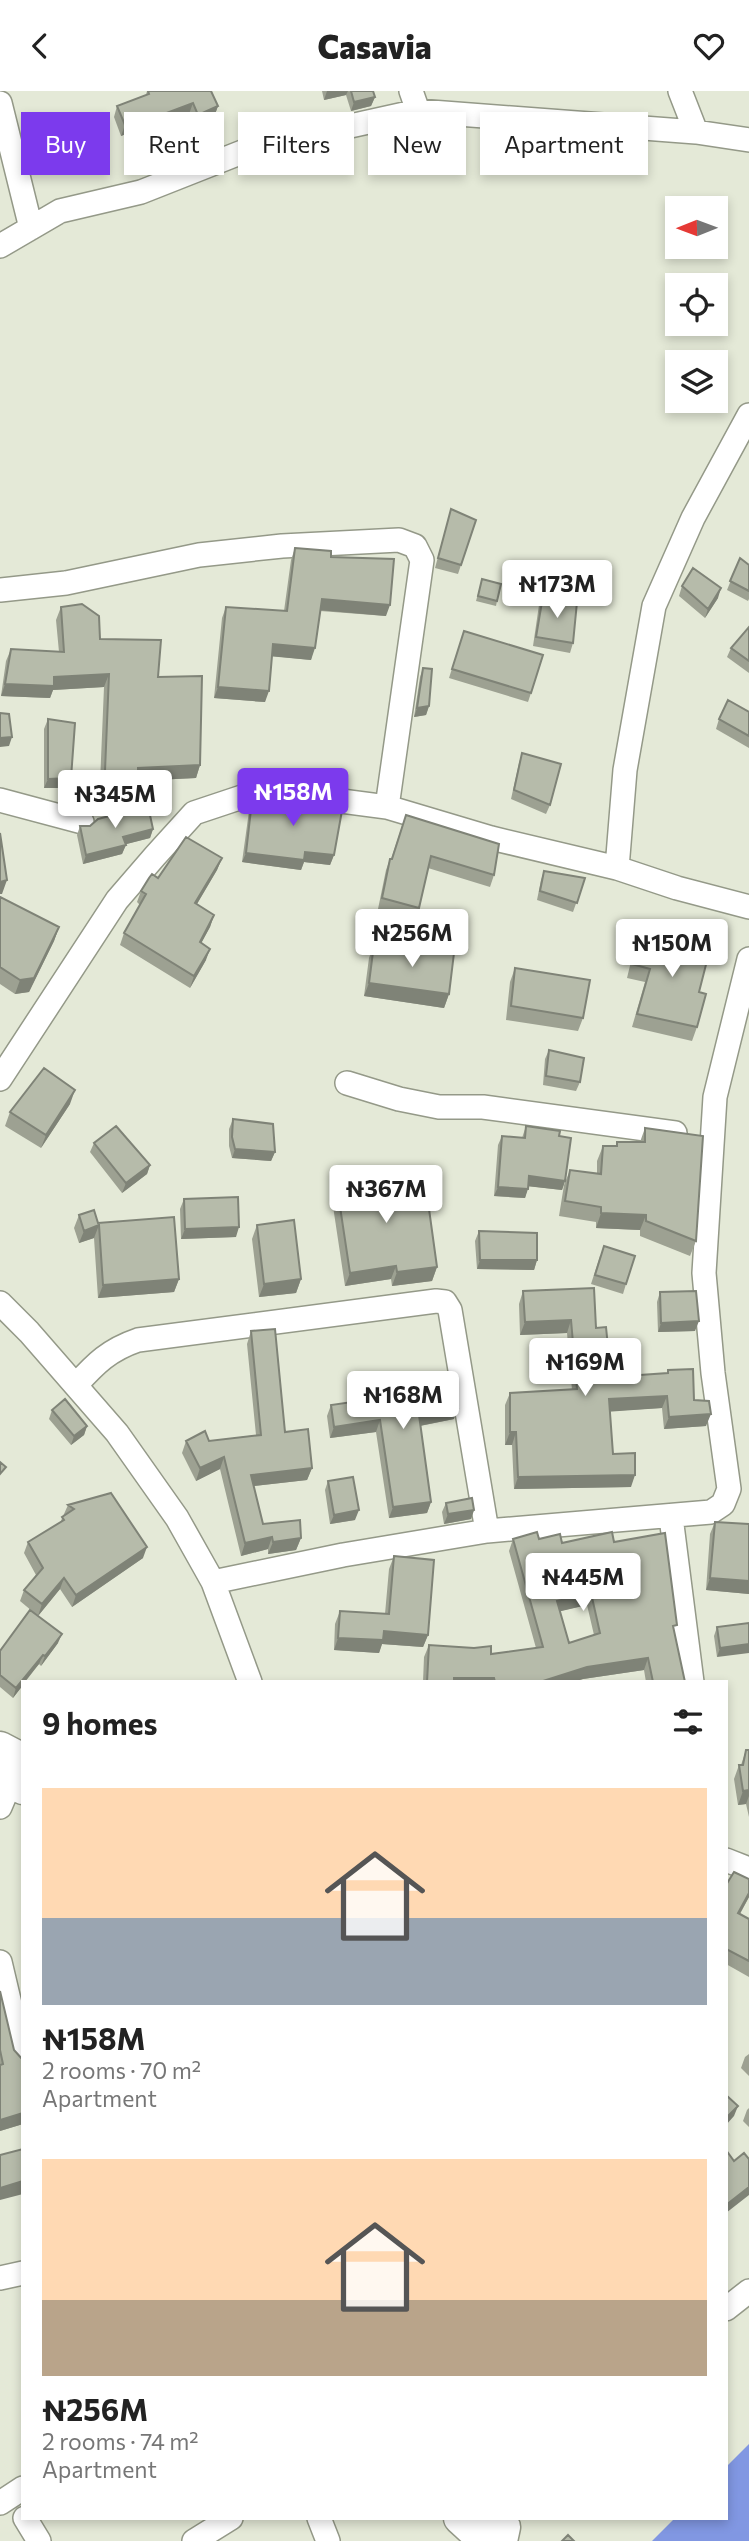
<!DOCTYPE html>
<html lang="en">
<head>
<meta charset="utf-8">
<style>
  body { margin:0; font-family:Commissioner,sans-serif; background:#f6f6f6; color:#222; height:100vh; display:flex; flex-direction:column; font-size:26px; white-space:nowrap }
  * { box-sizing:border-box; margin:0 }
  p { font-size:23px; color:#767676 }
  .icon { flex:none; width:38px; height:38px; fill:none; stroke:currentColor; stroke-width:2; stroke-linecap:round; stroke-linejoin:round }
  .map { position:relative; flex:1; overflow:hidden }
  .panel { position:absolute; left:21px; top:1589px; width:707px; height:840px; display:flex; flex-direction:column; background:#fff; border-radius:0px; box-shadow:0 4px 10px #0003 }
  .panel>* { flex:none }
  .hud { position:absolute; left:21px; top:21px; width:707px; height:63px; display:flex; gap:14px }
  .needle { width:46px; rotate:269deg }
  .fabs { position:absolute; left:665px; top:105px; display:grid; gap:14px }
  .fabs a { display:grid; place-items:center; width:63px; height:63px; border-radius:0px; background:#fff; box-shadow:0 4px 10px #0003; font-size:35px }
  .price { position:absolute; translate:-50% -60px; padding:0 16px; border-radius:7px; background:#fff; color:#222; font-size:23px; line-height:46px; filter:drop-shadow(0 2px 4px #0008) }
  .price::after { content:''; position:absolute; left:50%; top:42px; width:21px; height:16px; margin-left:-10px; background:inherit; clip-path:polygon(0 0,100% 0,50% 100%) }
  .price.selected { background:#7c3aed; color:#fff }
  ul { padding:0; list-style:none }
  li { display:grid; align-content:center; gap:14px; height:371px; padding:0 21px }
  li span { display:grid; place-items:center; height:217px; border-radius:0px; color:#555 }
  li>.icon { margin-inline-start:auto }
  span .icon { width:126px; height:126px; fill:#fffc; stroke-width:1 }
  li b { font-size:30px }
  h2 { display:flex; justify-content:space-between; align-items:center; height:84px; padding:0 21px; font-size:30px }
  .tag { padding:0 24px; border-radius:0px; background:#fff; box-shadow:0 4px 10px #0003; font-size:24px; line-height:63px }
  .tag.selected { background:#7c3aed; color:#fff }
  header { display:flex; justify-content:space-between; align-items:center; height:91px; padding:0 21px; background:#fff; font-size:32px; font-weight:800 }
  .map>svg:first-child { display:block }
  .water { fill:#8197e2 }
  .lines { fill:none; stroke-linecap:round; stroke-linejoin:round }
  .minor-casing { stroke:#949988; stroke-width:26 }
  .secondary-casing { stroke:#949988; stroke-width:35 }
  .minor { stroke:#fff; stroke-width:23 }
  .secondary { stroke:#fff; stroke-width:32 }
  .wall { fill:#9da192; fill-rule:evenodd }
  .shaded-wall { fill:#7f8377 }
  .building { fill:#b6bbaa; stroke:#7f8377; stroke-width:2; fill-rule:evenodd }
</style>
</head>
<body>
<header><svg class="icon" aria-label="back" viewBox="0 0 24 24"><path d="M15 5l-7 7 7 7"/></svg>Casavia<svg class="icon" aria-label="heart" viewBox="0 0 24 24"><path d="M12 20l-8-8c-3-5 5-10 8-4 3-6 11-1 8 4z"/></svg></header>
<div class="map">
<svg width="749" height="2450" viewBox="0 0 749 2450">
  <rect width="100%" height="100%" fill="#e4e9d7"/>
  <path class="water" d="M749,2353V2450H652L675,2427H726V2376Z"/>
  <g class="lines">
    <g class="minor-casing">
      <path id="minor" d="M411,0L418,20
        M680,0L696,41
        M0,12L31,137
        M0,155L60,120L141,101L255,56L418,20L696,41L749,49
        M0,499L66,492L199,464L282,455L399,449L415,455L422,469L387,716
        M0,709L82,731
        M617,777L625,679L654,515L693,427L749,324
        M0,988L117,809L155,765L194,722L242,706L288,703L387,716L491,747L617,777L677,797L749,816
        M347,992L399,1008L439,1016H483L675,1042
        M0,1212L29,1241L117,1342L177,1427L213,1491L250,1591
        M76,1294C96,1272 109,1259 138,1249L436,1210L445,1211L450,1219L487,1440
        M671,1426L692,1591
        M213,1491L343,1464L487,1440L711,1421L723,1413L729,1398L713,1282L704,1182L715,1006L749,868
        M0,1716L11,1690
        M726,1769L749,1778
        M0,1871L23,1968
        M0,2187L23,2182
        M726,2218L749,2200
        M0,2412L23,2397
        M25,2427L39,2450
        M319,2427L328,2450
        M194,2450L231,2427"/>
    </g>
    <g class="secondary-casing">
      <path id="secondary" d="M0,1657L23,1669
        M0,1685L23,1697
        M460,2427L485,2450
        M498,2427L504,2436L501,2450"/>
    </g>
    <use href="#minor" class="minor"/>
    <use href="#secondary" class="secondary"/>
  </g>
  <path class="wall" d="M147,0L218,15L214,26L194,35L189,23L148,38L147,56L133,61L126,43L121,45L114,26L117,15L146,4Z
    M322,0H373L375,6L371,15L351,20L346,4L324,9Z
    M451,418L476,429L458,483L435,477Z
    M295,457L331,466L386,525L320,520L311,569L272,565L265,611L214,607L222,527L226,516L284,520L291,469Z
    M740,467L749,474V508L748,510L727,499Z
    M482,488L497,510L496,515L476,510Z
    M682,495L718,507L705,527L679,505Z
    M543,505L573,552L570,562L533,555L539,514Z
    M61,516L100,548L158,586L200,674L196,687L135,690L133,694L100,692L104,596L53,599L50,607L1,605L6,570L11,558L59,561L56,529Z
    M749,536V582L727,566L731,557Z
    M464,540L531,602L528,611L449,587Z
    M423,577L429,615L426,624L414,626L420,586Z
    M749,621V657L716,638L719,628Z
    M48,628L71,687L68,697H44V638Z
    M522,662L550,714L546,723L511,708L519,672Z
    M284,708L334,764L330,774L304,771L301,779L242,771L249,720L252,710L283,711Z
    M80,735L153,738L150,747L126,753L122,763L83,773L77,744Z
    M402,735L494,784L490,796L428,777L419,817L415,828L378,818L386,779L390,768H391Z
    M222,767L217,779L197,813L214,824L210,836L201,852L206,869L190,897L120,854L124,842L140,814L137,811L141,800L158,787Z
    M544,780L585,787L573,821L537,809L541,789Z
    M0,806L59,836L54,850L29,901L15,903L0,893Z
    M640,840L699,901L697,936L692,950L632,936L645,891L627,887L635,854Z
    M374,853L449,903L444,917L364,905L369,867Z
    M515,877L583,927L578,940L506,929L510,891Z
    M549,959L580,991L576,1000L543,994L545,968Z
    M70,1013L41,1057L5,1035L10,1021Z
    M233,1028L275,1061L271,1070L232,1067L229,1055V1038Z
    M526,1035L559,1045L565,1090L562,1099L528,1095L525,1107L494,1105L498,1054L502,1045L522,1047Z
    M645,1037L696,1150L690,1165L640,1145V1139L596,1137V1131L559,1125L564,1094L570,1079L597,1083V1070L603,1055H616L617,1051H640Z
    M94,1052L150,1074L147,1083L122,1102L90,1061Z
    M336,1089L376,1096L437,1176L432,1190L392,1195L391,1188L345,1195L331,1102Z
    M184,1108L236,1146L181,1148L180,1118Z
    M79,1124L98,1132L179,1188L174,1201L98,1207L94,1147L79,1152L74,1137Z
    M257,1134L301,1188L296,1202L259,1206L252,1148Z
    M479,1140L537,1169L534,1179L477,1178L475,1150Z
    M600,1165L626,1193L623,1203L591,1193Z
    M523,1200L596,1237L611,1286L667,1282L668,1279L694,1309L706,1335L664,1338L662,1317L610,1320L613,1363L631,1396L514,1398L512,1354H505V1314L510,1302L572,1299L567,1242L520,1244L519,1213Z
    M660,1201L695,1240L658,1241L657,1211Z
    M251,1240L285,1341L312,1377L307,1389L254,1395L263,1433L301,1447L296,1459L268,1463V1458L241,1465L220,1378L196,1390L182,1362L186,1350H209L256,1344L247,1253Z
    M414,1290L454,1328L420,1335L431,1411L427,1422L389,1427L376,1341L330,1347L327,1325L331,1314L382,1307L386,1296L413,1292Z
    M52,1319L87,1335L84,1344L71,1354L49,1328Z
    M328,1390L355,1429L330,1433L325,1399Z
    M446,1412L474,1419L471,1428L444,1433L442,1421Z
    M68,1414L143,1467L72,1516L60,1498L38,1525L20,1510L24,1499L36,1484L24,1462L28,1451L60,1432Z
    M715,1431L749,1433V1503L706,1499L710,1443Z
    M513,1448H539L562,1452L614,1451L674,1540L685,1591H646L644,1579L583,1588L573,1591H423L424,1566L429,1554L491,1563L536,1557L509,1460ZM587,1514L594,1544L569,1552L560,1520Z
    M394,1465L428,1544L423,1556L382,1553L379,1562L334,1559L335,1533L340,1520L385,1523L389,1478Z
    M749,1532L717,1566L714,1545L717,1536Z
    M58,1552L41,1575L39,1573L23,1591V1594L13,1607L0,1596V1560Z
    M746,1659H749V1726L746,1713L738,1714L734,1688L739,1674H741Z
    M726,1794L749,1806L740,1823L749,1828V1886L726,1873Z
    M0,1900L14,1959L23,1969V2033L0,2040Z
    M749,1963V1985L741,1977L745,1966Z
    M749,2017V2036L743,2030L747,2019Z"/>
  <path class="shaded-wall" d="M327,0H348L346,4L324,9Z
    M375,6L371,15L351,20L354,11Z
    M193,12L189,23L141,40L145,30Z
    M218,15L214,26L194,35L198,24Z
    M130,32L126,43L121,45L125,34Z
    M151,45L147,56L133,61L137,51Z
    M721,497L718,507L705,527L708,518Z
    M322,508L390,514L386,525L318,519Z
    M273,553L315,557L311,569L268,565Z
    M109,583L104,596L53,599L50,607L1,605L5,593L54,586Z
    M218,596L269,600L265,611L214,607Z
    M429,615L426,624L414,626L417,617Z
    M12,646L9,655L0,656V647Z
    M200,674L196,687L135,690L133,694L100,692L105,680Z
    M71,687L68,697H44L48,688Z
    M153,738L150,747L119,755L123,746Z
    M126,754L122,763L83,773L86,764Z
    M305,761L334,764L330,774L304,771L301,779L242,771L246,762Z
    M222,767L217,779L191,823L195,812Z
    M7,789L2,803H0V791Z
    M214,824L210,836L196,862L200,851Z
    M59,836L54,850L29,901L15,903L20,889Z
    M210,858L206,869L190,897L194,885Z
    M369,892L449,903L444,917L364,905Z
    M75,999L70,1013L41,1057L46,1044Z
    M235,1058L275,1061L271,1070L232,1067Z
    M150,1074L147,1083L122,1102L126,1092Z
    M529,1085L565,1090L562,1099L526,1095Z
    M498,1096L528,1098L525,1107L494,1105Z
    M601,1122L646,1124L640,1139L596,1137Z
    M99,1134L94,1147L79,1152L84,1140Z
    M239,1136L236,1146L181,1148L185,1138Z
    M480,1169H537L534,1179L477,1178Z
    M396,1175L391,1188L345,1195L350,1182Z
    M437,1176L432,1190L392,1195L397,1181Z
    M179,1188L174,1201L98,1207L103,1194Z
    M301,1188L296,1202L259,1206L264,1193Z
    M571,1229L567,1242L520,1244L525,1231Z
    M699,1230L695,1240L658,1241L661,1232Z
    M667,1305L662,1317L605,1321L609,1308Z
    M458,1317L454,1328L414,1336L419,1324Z
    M711,1323L706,1335L664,1338L669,1326Z
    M380,1329L376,1341L330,1347L334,1336Z
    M87,1335L84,1344L71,1354L74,1345Z
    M510,1341H516L512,1354H505Z
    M224,1366L220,1378L196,1390L200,1377Z
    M312,1377L307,1389L246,1396L251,1384Z
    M635,1384L631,1396L514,1398L518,1386Z
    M431,1411L427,1422L389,1427L393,1416Z
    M359,1419L355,1429L330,1433L334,1424Z
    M474,1419L471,1428L444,1433L448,1423Z
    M272,1446L268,1458L241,1465L245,1452Z
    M301,1447L296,1459L268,1463L273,1451Z
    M147,1456L143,1467L72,1516L76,1504Z
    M64,1487L60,1498L38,1525L42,1513Z
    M710,1487L749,1490V1503L706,1499Z
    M591,1502L587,1514L553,1522L557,1510Z
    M384,1540L428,1544L423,1556L382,1553L379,1562L334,1559L338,1547Z
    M62,1543L58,1552L41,1575L45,1565Z
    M749,1553V1562L717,1566L720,1557Z
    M43,1564L39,1573L25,1591H23V1594L13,1607L16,1597Z
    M648,1567L644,1579L583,1588L573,1591H539L587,1576Z
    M454,1587H494L493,1591H452Z
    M749,1699V1705L746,1713L738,1714L743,1700Z
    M749,1802V1806L733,1835L738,1822Z
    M738,2015L734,2025L726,2034V2027Z
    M23,2022V2033L0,2040V2029Z
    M23,2090V2103L0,2109V2097Z
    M749,2096V2104L726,2122V2114Z"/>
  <path class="building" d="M148,0H211L218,15L198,24L193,12L145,30L151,45L137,51L130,32L125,34L117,15L149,3Z
    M351,0H373L375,6L354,11Z
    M451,418L476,429L461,474L438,467Z
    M295,457L331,460V466L394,468L390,514L322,508L315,557L273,553L269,600L218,596L226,516L287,520Z
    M740,467L749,474V500L730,490Z
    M693,477L721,497L708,518L682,495Z
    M482,488L501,493L497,510L478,505Z
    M543,505L577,511L573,552L536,546Z
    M82,513L99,525L100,548L161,549L158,586L202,585L200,674L138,677V682L105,680L109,583L54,586V595L5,593L11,558L64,561L61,516Z
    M749,536V570L731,557Z
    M464,540L543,564L531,602L452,578Z
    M423,577L432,578L429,615L417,617Z
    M728,609L749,621V645L719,628Z
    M0,622L9,623L12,646L0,647Z
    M48,628L75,632L71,687L48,688Z
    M522,662L561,673L550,714L514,699Z
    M284,708H291L343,714L334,764L305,761L304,769L246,762L252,710L273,709L284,711Z
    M148,715L153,738L123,746L126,754L86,764L80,735H90L98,728Z
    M406,724L499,753L494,784L431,765L419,817L382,807L390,768H392Z
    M0,742L7,789L0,791Z
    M186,746L222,767L195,812L214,824L200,851L210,858L194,885L124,842L146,803L141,800L149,787L152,783L158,787Z
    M544,780L585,787L577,812L540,800Z
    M0,806L59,836L34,887L20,889L0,876Z
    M640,840L710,858L699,901L706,903L697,936L637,923L650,878L632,873Z
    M374,853L454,862L449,903L369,892Z
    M515,877L590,889L583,927L511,915Z
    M549,959L584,967L580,991L546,985Z
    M44,977L75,999L46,1044L10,1021Z
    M233,1028L273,1033L275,1061L235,1058L232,1046Z
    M116,1035L150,1074L126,1092L94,1052Z
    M526,1035L560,1040L559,1045L571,1047L565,1090L529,1085L528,1098L498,1096L502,1045L525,1047Z
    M645,1037L703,1045L696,1150L646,1130V1124L601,1122V1116L565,1110L570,1079L601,1083L603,1055H617V1051H645Z
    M374,1083L376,1096L425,1089L437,1176L397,1181L396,1175L350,1182L336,1089Z
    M238,1106L239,1136L185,1138L184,1108Z
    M94,1119L98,1132L174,1126L179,1188L103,1194L99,1134L84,1140L79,1124Z
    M294,1129L301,1188L264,1193L257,1134Z
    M479,1140L537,1142V1169H480Z
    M604,1155L635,1165L626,1193L595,1184Z
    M594,1197L596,1237L606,1236L611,1286L668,1282V1279L693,1278L694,1309L709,1310L711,1323L669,1326L667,1305L609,1308L613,1363L635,1362V1384L518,1386L516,1341H510V1302L577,1298L571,1229L525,1231L523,1200Z
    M696,1200L699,1230L661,1232L660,1201Z
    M275,1238L285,1341L308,1338L312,1377L251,1384L263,1433L300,1429L301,1447L273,1451L272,1446L245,1452L224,1366L200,1377L186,1350L205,1340L209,1350L261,1344L251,1240Z
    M452,1282L458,1317L419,1324L431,1411L393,1416L380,1329L334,1336L331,1314L387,1306L386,1296L414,1292V1290Z
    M65,1308L87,1335L74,1345L52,1319Z
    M0,1371L6,1376L0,1383Z
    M353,1386L359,1419L334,1424L328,1390Z
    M111,1402L147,1456L76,1504L64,1487L42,1513L24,1499L43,1477L28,1451L64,1429L62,1426L74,1418L68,1414Z
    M472,1407L474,1419L448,1423L446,1412Z
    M715,1431L749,1433V1490L710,1487Z
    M537,1441L539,1448L560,1443L562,1452L612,1441L614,1451L665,1442L677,1534L673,1535L685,1591H653L648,1567L587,1576L540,1591H495L494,1587H454V1591H427L429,1554L474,1557L491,1555V1563L543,1556L513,1448ZM591,1502L600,1542L569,1552L557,1510Z
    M394,1465L434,1469L428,1544L384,1540L383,1549L338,1547L340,1520L389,1523Z
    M30,1519L62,1543L45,1565L43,1564L16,1597L0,1584V1560Z
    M749,1532V1553L720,1557L717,1536Z
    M746,1659H749V1699L743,1700L739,1674H743Z
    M734,1781L749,1788V1802L738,1822L749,1828V1870L726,1858V1794Z
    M0,1900L14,1959L23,1969V2022L0,2029V1974L3,1973L0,1959Z
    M726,2004L738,2015L726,2027Z
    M23,2058V2090L0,2097V2064Z
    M726,2059L734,2070L744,2062L749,2068V2096L726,2114Z
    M568,2444L574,2450H562Z"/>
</svg>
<div class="fabs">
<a><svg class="needle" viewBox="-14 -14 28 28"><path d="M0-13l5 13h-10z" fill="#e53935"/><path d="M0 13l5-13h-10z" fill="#767676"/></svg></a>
<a><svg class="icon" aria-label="locate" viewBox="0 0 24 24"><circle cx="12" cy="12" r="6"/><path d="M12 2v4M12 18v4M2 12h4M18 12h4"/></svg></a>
<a><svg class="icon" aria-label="layers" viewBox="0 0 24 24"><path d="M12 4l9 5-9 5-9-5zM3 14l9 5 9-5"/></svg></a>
</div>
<b class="price" style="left:557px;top:529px">₦173M</b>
<b class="price selected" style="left:293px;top:737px">₦158M</b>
<b class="price" style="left:115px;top:739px">₦345M</b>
<b class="price" style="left:412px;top:878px">₦256M</b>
<b class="price" style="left:672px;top:888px">₦150M</b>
<b class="price" style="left:386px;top:1134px">₦367M</b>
<b class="price" style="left:585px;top:1307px">₦169M</b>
<b class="price" style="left:403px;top:1340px">₦168M</b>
<b class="price" style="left:583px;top:1522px">₦445M</b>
<div class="hud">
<a class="tag selected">Buy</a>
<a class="tag">Rent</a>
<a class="tag">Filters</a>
<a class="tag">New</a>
<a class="tag">Apartment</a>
</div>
<section class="panel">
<h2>9 homes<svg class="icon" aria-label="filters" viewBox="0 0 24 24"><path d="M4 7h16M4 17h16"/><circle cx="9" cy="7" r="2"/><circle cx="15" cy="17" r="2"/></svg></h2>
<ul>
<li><span style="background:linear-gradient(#ffd9b3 60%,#9aa5b1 0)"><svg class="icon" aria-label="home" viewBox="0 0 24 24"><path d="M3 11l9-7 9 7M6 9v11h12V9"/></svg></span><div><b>₦158M</b><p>2 rooms · 70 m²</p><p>Apartment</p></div></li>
<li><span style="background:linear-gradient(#ffd9b3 65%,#b9a48a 0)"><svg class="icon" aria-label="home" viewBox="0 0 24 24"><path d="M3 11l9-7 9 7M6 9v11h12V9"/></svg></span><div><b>₦256M</b><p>2 rooms · 74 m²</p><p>Apartment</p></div></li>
</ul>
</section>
</div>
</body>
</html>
